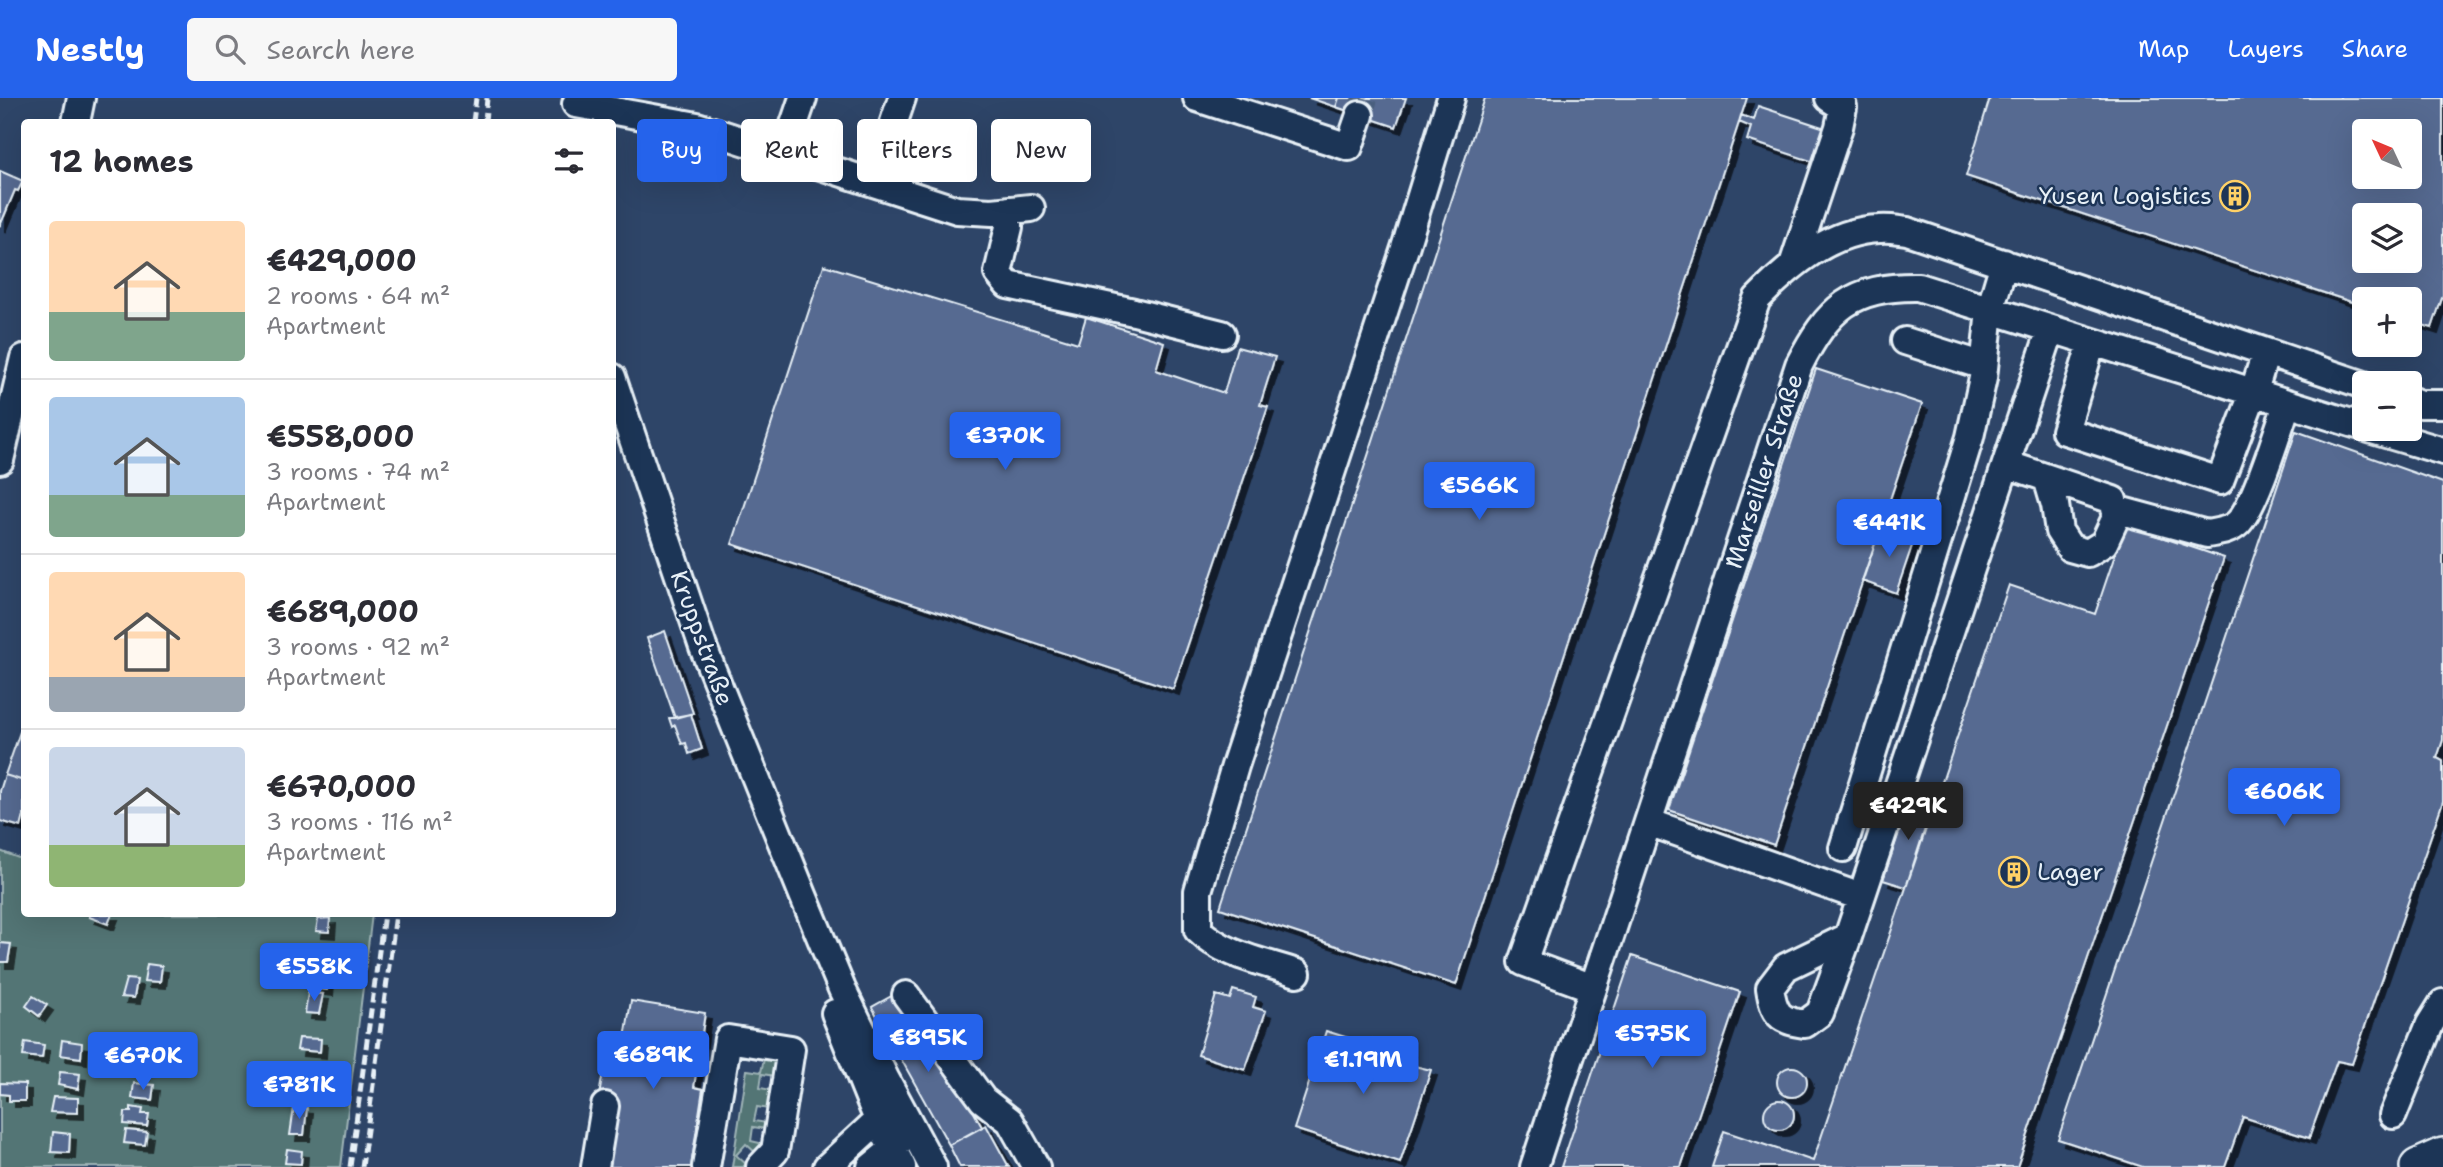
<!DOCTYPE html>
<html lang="en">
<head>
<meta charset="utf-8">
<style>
  body { margin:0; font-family:"Shantell Sans",sans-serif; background:#f7f7f7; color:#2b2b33; height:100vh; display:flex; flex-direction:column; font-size:26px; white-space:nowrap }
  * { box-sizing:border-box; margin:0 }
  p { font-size:23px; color:#7c7c81 }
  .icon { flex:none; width:38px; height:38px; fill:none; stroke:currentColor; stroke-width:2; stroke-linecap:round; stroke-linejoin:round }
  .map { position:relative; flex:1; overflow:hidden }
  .panel { position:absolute; left:21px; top:21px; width:595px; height:798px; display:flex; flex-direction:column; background:#fff; border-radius:7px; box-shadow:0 7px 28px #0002 }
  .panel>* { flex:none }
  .banner { position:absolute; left:637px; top:21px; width:665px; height:63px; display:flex; gap:14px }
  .needle { width:46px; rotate:314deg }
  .fabs { position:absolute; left:2352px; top:21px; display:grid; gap:14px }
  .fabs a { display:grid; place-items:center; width:70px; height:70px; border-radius:7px; background:#fff; box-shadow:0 7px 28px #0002; font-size:35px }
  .price { position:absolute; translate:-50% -60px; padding:0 16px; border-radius:7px; background:#2563eb; color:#fff; font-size:23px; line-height:46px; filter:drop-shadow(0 2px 4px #0008) }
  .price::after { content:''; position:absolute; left:50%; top:42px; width:21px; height:16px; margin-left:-10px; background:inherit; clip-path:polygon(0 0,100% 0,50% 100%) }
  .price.current { background:#222; color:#fff }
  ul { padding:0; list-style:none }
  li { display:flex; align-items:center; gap:21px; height:175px; padding:0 28px }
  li+li { border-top:2px solid #e1e1e2 }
  li span { display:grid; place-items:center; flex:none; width:196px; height:140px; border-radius:7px; color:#555 }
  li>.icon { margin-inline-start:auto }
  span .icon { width:84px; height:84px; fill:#fffc; stroke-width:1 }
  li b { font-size:30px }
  h2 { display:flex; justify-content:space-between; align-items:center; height:84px; padding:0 28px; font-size:30px }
  .chip { padding:0 24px; border-radius:7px; background:#fff; box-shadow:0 7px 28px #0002; font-size:24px; line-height:63px }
  .chip.current { background:#2563eb; color:#fff }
  header { display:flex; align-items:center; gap:42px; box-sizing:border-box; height:98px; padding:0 35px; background:#2563eb; color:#fff }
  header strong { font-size:33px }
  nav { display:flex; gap:38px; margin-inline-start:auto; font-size:24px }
  .search { width:490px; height:63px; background:#f7f7f7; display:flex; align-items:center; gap:18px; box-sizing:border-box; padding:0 24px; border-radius:7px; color:#7c7c81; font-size:26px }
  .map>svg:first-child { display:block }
  .green { fill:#537575; stroke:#9eb3b6; stroke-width:2 }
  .building { fill:#566a91; stroke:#e8f1f8; stroke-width:2; fill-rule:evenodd; filter:url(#shadow) }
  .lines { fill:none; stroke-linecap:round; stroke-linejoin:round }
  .minor-tunnel { stroke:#4a5f7e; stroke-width:26; stroke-dasharray:26 13; stroke-linecap:butt }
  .minor-casing { stroke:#e8f1f8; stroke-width:32 }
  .major-casing { stroke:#e8f1f8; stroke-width:40 }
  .minor { stroke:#1d3557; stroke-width:26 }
  .major { stroke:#1d3557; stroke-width:35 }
  .rail { stroke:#e8f1f8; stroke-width:5; stroke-dasharray:10 5; stroke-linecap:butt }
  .labels { text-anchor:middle; stroke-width:5; stroke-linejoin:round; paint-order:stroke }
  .poi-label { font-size:24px; fill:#e8f1f8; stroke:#1d3557; text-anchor:end }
  .street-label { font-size:24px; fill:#e8f1f8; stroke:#1d3557 }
</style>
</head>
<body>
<header>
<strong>Nestly</strong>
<div class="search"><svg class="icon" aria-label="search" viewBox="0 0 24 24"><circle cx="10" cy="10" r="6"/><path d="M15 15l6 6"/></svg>Search here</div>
<nav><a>Map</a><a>Layers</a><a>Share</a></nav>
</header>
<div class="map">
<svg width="2443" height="1069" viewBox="0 0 2443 1069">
  <defs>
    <filter id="shadow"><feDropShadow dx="6" dy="6" stdDeviation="0" flood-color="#0009"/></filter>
  </defs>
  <rect width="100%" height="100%" fill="#2e4568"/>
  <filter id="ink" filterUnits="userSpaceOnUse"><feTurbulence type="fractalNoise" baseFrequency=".0143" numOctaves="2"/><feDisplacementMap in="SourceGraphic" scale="14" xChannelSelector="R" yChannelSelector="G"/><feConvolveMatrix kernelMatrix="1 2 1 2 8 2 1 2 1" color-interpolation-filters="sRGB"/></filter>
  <g filter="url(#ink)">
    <path class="green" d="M0,753L24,762V816H372L341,1069H0Z
      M764,961L777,963L775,978L762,976L760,990L772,992L769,1011L757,1009L754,1023L767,1025L766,1031L753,1029L751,1043L764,1046L756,1055L746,1046L736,1057L746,1066L743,1069H732L747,972L761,974Z"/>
    <path class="building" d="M1309,0H1339L1336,9Z
      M1339,0H1406L1396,29L1336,9Z
      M1485,0H1747L1456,887L1220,810Z
      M1990,0H2443V197L2432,230L2410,223V201H2364V208L1966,78ZM2364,33H2410V79H2364ZM2364,117H2410V163H2364Z
      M1758,8L1825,30L1814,64L1747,42L1751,29L1739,24L1741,17L1754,22Z
      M0,73L23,83L18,93L15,92L0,128Z
      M824,167L1078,245L1086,219L1164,244L1156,272L1224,295L1237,249L1275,259L1260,307L1268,309L1173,591L732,446Z
      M1816,271L1922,306L1774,747L1669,712Z
      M2296,333L2443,385V642L2437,660L2443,663V703L2352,966L2337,963L2309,1040L2243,1019L2225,1069H2143L2058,1041Z
      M2125,427L2224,460L2017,1069H1712L1724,1033L1813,1063L2009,487L2095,516Z
      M1881,428L1915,439L1896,495L1862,483Z
      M665,533L693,615L675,620L647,540Z
      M691,616L702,651L689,656L686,645L682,646L675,627L672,629L669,620Z
      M20,634L24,635V683L5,677Z
      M5,677L24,683V718L21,729L0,723V693Z
      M1911,699L1933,706L1906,789L1883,782Z
      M90,816H112L108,826L89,819Z
      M330,820L329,834L316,833L318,821Z
      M0,845L11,846L8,864H0Z
      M315,854L329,855L327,876L311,874Z
      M1632,858L1740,894L1681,1069H1561Z
      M147,866L162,868L160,884L144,883Z
      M126,881L137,882L134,900L121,899Z
      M319,882H328L327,892L311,890V884L318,885Z
      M1233,892L1256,899L1253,909L1266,913L1245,972L1198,957L1216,897L1230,901Z
      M308,895L323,896L319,916L305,915Z
      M895,896L930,958L940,953L982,1029L949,1047L872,909Z
      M33,898L47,907L39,918L26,908Z
      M631,903L705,915L694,989L703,991L691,1069H603L598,1004L604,968L620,971Z
      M1326,933L1371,947L1373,941L1410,953L1406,966L1431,972L1400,1065L1294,1031Z
      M299,940L321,941L320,954L297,952Z
      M62,942L82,945L81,960L60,957Z
      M25,944L44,947L42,960L23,958Z
      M141,950L155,952L152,971L139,969Z
      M1777 984a15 15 0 1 1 30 0a15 15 0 1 1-30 0Z
      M60,974L80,976L78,991L58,987Z
      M0,985L25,986V1003H9V997L0,996Z
      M134,985L154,987L152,1002L132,1000Z
      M53,999L78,1000V1015L50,1014Z
      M1764 1017a15 15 0 1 1 30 0a15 15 0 1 1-30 0Z
      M131,1009L143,1011L142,1016H149L147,1028L124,1026L125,1014H131Z
      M294,1009L307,1010L304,1037H290Z
      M986,1027L1009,1069H960L949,1047Z
      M126,1032L147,1034L145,1047L124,1045Z
      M53,1034L70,1036L69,1055L51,1054Z
      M287,1051L302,1053L301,1066L285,1065Z"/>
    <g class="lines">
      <path class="minor-tunnel" d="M1360,17L1365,0"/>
      <g class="minor-casing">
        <path id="minor" d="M1197,0L1349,49L1360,17
          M576,6L697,28L957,112L992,114L1031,110
          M76,24L81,0
          M784,56L803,0
          M896,92L900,55L893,27L902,0
          M1009,112V129L998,175L1008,187L1134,214L1222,236
          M1793,167L1839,29L1843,9L1829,0
          M1905,243L1984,268
          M2266,254L2364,287
          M612,279L703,549L803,797L842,891L885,980L933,1069
          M2410,302L2420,306H2443
          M2369,331L2443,353
          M0,362L24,260
          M2006,366L2113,402L2117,417L2104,445L2088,455L2070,450L2059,433L2055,407L2047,380
          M2115,411L2207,436C2217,434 2230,433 2238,425C2255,408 2278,333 2287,306
          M1648,724L1861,799
          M1843,750L1970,339L1983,280L1990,212L2004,165
          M1848,839L1786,869L1770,890C1774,916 1779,923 1805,926L1820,915L1848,839L2051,231
          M1297,875C1264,864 1223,857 1198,832V793L1235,668L1405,150L1451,0
          M1593,890L1523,864L1757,201C1790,167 1831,132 1880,131C1889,130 1898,132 1907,133L2266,254L2253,296L2220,383L2065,333L2092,244
          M906,897L983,1002L1010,1023L1036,1069
          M835,915L878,1022L902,1069
          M2393,1017L2430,926L2443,905
          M595,1069L605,1008
          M706,1069L728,941L791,951L775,1053L760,1069
          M827,1069L878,1022H895
          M871,1069L893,1051L902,1038
          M1534,1069L1799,267C1828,210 1852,188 1918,189L2364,329"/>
      </g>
      <g class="major-casing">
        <path id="major" d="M2418,1069L2443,1058"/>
      </g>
      <use href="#minor" class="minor"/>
      <use href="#major" class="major"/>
      <path class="rail" d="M473,24L476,0
        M485,24L487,0
        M350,1069L384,816
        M362,1069L396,816"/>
    </g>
  </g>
  <defs>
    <g id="building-ring" transform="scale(1.575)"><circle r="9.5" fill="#1d3557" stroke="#ffd166" stroke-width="1.5"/><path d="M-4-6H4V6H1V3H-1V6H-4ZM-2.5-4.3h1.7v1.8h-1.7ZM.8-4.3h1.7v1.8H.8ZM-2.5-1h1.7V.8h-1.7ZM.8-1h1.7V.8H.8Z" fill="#ffd166"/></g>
  </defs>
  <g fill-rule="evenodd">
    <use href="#building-ring" x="2235" y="98"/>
    <use href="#building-ring" x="2014" y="774"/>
  </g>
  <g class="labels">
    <g class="poi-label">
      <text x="2212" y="106">Yusen Logistics</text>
      <text x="2037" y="782" text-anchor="start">Lager</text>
    </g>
    <g class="street-label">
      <text transform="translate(1764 373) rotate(-72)" y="8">Marseiller Straße</text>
      <text transform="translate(702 540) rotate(70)" y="8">Kruppstraße</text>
    </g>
  </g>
</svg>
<div class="fabs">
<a><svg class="needle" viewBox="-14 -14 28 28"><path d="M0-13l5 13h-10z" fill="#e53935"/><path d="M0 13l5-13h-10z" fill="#7c7c81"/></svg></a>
<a><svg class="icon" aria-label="layers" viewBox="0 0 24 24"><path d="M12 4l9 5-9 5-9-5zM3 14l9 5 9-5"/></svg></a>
<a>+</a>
<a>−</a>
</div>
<b class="price" style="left:1005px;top:374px">€370K</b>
<b class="price" style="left:1479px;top:424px">€566K</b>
<b class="price" style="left:1889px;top:461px">€441K</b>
<b class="price" style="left:2284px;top:730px">€606K</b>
<b class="price current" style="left:1908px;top:744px">€429K</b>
<b class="price" style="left:314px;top:905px">€558K</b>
<b class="price" style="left:1652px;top:972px">€575K</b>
<b class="price" style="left:928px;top:976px">€895K</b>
<b class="price" style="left:653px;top:993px">€689K</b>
<b class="price" style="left:143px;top:994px">€670K</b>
<b class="price" style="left:1363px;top:998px">€1.19M</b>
<b class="price" style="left:299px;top:1023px">€781K</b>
<div class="banner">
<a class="chip current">Buy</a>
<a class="chip">Rent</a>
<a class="chip">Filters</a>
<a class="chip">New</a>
</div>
<section class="panel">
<h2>12 homes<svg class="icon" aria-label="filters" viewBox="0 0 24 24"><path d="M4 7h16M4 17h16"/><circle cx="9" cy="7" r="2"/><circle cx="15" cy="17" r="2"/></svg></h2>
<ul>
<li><span style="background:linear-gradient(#ffd9b3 65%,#7fa58c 0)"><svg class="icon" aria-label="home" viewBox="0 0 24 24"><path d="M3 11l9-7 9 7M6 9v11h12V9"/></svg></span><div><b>€429,000</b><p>2 rooms · 64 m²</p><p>Apartment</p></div></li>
<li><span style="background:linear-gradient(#a9c7e8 70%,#7fa58c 0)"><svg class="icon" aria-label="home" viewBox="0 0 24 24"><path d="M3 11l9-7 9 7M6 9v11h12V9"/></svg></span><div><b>€558,000</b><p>3 rooms · 74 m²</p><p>Apartment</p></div></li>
<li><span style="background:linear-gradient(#ffd9b3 75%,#9aa5b1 0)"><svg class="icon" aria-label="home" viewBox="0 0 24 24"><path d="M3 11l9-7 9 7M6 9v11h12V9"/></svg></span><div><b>€689,000</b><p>3 rooms · 92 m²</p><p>Apartment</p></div></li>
<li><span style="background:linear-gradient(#c9d6e8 70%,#8fb573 0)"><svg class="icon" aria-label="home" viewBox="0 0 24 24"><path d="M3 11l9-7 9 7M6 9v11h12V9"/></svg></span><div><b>€670,000</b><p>3 rooms · 116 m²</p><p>Apartment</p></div></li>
</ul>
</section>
</div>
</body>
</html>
